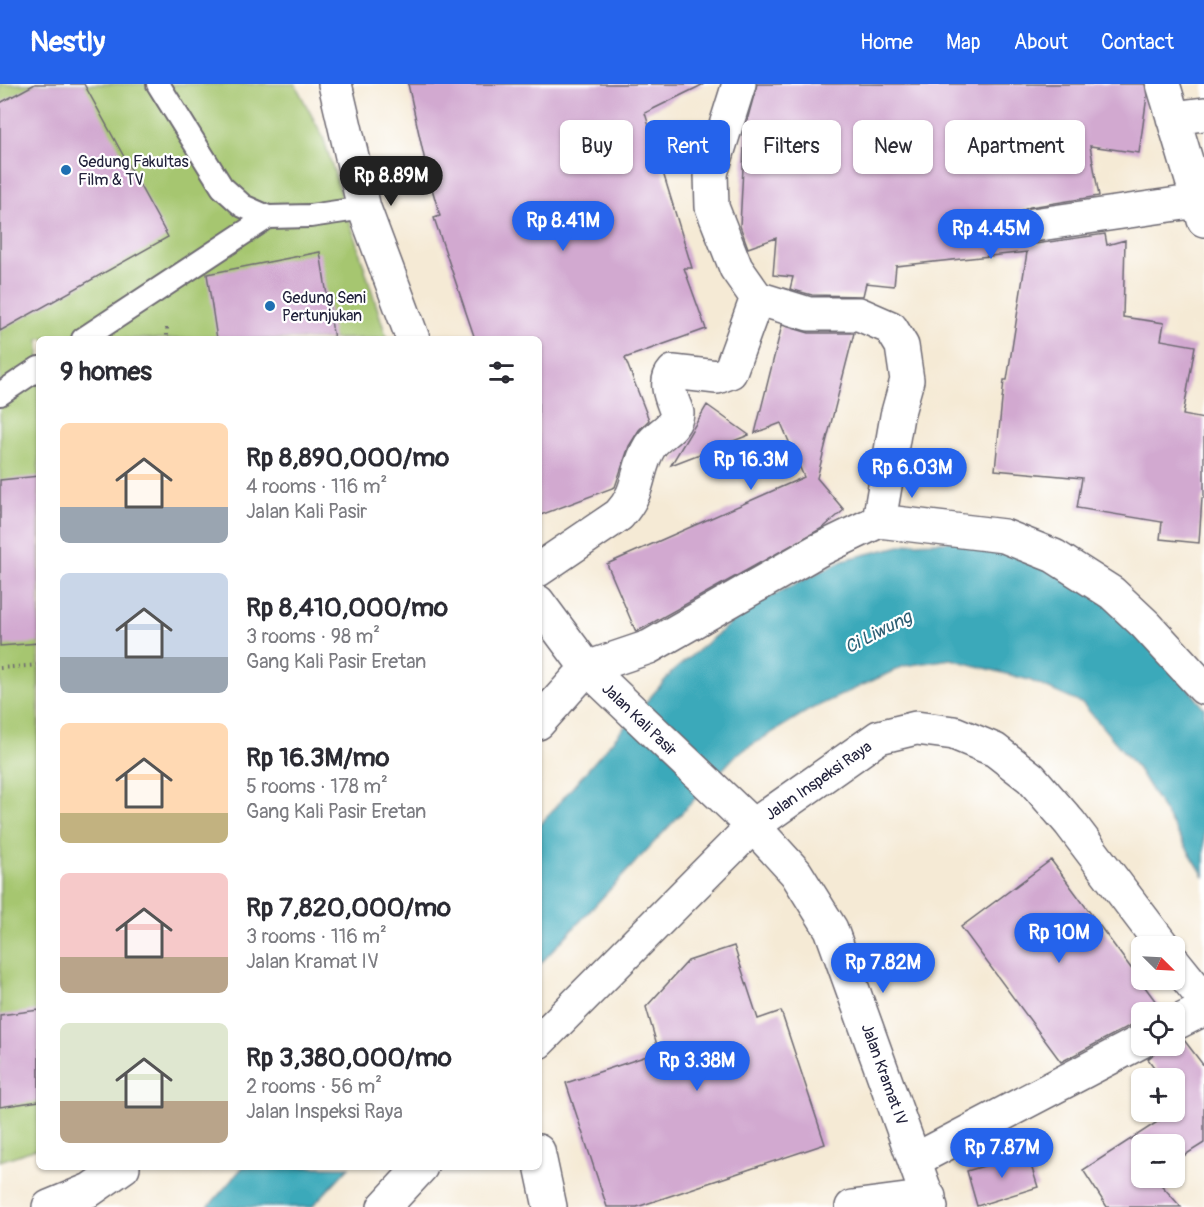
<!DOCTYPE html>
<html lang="en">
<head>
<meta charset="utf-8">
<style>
  body { margin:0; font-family:Pangolin,sans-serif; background:#f2f2f3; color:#2b2b33; height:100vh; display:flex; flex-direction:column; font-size:22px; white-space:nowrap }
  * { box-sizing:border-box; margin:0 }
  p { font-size:20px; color:#7c7c81 }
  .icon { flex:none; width:33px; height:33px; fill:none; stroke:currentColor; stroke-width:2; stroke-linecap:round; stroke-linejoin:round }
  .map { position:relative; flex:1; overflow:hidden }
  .side { position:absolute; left:36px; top:252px; width:506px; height:834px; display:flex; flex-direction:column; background:#fff; border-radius:9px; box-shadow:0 2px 4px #0004 }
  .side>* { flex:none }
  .top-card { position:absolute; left:560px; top:36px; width:554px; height:54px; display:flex; gap:12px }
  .needle { width:39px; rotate:114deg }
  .tools { position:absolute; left:1131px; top:852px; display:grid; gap:12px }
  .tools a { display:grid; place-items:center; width:54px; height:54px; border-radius:9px; background:#fff; box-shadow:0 2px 4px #0004; font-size:30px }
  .price { position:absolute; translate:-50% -51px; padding:0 14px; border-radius:21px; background:#2563eb; color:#fff; font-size:20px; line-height:39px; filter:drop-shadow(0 2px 3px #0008) }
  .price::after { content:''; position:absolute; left:50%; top:36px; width:18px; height:14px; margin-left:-9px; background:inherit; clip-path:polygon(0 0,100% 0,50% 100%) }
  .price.active { background:#222; color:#fff }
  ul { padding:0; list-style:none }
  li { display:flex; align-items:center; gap:18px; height:150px; padding:0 24px }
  li span { display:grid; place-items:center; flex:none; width:168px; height:120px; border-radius:9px; color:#555 }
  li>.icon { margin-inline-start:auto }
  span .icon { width:72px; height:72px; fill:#fffc; stroke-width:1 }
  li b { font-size:26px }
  h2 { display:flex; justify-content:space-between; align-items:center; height:72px; padding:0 24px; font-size:26px }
  .chip { padding:0 21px; border-radius:9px; background:#fff; box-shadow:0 2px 4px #0004; font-size:21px; line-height:54px }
  .chip.active { background:#2563eb; color:#fff }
  header { display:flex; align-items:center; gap:36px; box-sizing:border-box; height:84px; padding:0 30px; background:#2563eb; color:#fff }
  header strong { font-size:28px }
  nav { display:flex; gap:33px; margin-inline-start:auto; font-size:21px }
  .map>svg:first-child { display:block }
  .green { fill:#a6c66f; stroke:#647455; stroke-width:1.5 }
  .water { fill:#3ba9ba; stroke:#2e667a; stroke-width:1.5 }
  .building { fill:#d2a9d0 }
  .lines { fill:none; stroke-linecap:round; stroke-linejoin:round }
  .service-casing { stroke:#6c6871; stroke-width:26 }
  .minor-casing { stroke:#6c6871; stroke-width:36 }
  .tertiary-casing { stroke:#6c6871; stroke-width:36 }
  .path { stroke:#6c6871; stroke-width:4; stroke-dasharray:1.5 4.5; stroke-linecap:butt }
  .service { stroke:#fff; stroke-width:22 }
  .minor { stroke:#fff; stroke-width:33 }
  .tertiary { stroke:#fff; stroke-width:33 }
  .poi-dot { fill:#1f6fb2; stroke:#fff; stroke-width:2 }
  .labels { text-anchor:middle; stroke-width:4.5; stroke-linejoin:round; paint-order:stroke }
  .poi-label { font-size:16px; fill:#22223b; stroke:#fff; text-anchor:start }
  .street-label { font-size:16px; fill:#22223b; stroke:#fff }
  .water-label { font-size:18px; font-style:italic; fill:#2d5f74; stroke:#fff }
</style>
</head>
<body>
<header>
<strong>Nestly</strong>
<nav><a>Home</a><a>Map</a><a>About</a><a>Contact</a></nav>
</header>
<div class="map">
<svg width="1204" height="1123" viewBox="0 0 1204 1123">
  <rect width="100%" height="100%" fill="#fff"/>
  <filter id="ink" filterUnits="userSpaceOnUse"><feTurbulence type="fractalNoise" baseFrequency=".0167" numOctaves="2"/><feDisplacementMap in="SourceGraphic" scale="12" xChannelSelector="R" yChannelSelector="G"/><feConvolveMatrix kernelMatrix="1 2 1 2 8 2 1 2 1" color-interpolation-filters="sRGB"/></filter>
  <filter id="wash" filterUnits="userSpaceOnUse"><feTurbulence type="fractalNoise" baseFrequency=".008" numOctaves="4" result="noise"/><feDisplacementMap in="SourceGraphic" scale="24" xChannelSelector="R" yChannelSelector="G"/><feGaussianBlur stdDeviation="1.35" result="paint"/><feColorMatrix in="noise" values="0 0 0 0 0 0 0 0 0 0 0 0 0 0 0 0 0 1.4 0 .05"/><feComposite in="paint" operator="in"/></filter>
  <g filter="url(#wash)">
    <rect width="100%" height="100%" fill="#f5ead5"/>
    <path class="green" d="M0,0H295L323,53L387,255H39V1064L0,1077Z"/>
    <path class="water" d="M960,457L1036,477L1100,513L1163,572L1204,624V792L1138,685L1083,620L1029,596L951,575L904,582L809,626L737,670L539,881V742L672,588L750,523L843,476L912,459Z
      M243,1083H349L312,1123H208Z"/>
    <g id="blocks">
      <path class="building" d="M35,0H84L168,153L0,247V19Z
        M408,0H704L645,29L692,184H684L706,245L625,274L649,336L639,346L629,362L615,403L538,432V255H475L434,134L440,132L428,91Z
        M757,0H1145L1147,12L1139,69L1090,62L1099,112L1030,123L1021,127L1015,135L1014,143L1019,153L1027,159L1035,160L1105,150L1107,161L1125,156L1123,233L1164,239L1161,256L1195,262L1183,331L1204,335V414H1202L1199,459L1160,455L1162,438L1077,424L1082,394L995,386L1004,296H1007L1027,168L896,182L894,202L866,199L863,212L812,211L790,205L793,193L773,191L776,154L748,164L740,142L745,44Z
        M320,168L334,255H217L207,190Z
        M782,241L809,249H854L817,394L844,426L824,443L636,548L607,480L804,393L781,339L755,349Z
        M707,321L749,351L671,381Z
        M39,392V559L0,562V396Z
        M1051,776L1162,926L1160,928H1142V938L1133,940L1061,978L961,843Z
        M734,862L758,935L781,927L825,1060L637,1123H607L566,999L659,968L646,923L688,877Z
        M39,926V1017L0,1023V931Z
        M1184,956L1204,982V1059L1174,1078V1060H1142V1094H1155L1181,1123H1107L1083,1086L1182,1022L1174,1012V994H1162L1148,975L1157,967L1160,962H1174V958Z
        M1027,1069L1038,1103L977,1122L967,1087Z"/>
    </g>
  </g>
  <g filter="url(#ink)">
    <use href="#blocks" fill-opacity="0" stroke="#6c6871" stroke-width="1.5"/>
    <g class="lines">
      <g class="service-casing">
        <path id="service" d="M158,0L222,103L243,122L268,133L310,132L364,124
          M83,255L268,133
          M0,310L39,284"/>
      </g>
      <g class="minor-casing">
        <path id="minor" d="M739,0L711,89L712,123L736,184L757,214L809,230H859L891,244L902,262L907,296L897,332L879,437
          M1163,0L1204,136
          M1173,34L1204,30
          M1033,141L1198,117
          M538,486L619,431C642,406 635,386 650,362C658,349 676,345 677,329C673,317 663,299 673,288L717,293L730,288L757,214
          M587,584L649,563L817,467L879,437L1004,452L1054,472L1112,509L1146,541L1204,604
          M1174,940L1204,925
          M538,1067L550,1123
          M915,1076L1142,957
          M852,1123L929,1113"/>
      </g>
      <g class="tertiary-casing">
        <path id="tertiary" d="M335,0L364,124L413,255
          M538,518L587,584L753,742L796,789L831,845L931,1123
          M538,639L587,584
          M1174,878L1204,915
          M538,958L753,742L879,653L916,644L954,649L995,666L1031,694L1070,739L1163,862
          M49,1123L90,1106L123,1083
          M384,1123L421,1083"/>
      </g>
      <path class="path" d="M167,244V255
        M0,584L39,581"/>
      <use href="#service" class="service"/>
      <use href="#minor" class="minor"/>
      <use href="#tertiary" class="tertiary"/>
    </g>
  </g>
  <g class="poi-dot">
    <circle cx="66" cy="86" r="6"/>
    <circle cx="270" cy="222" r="6"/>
  </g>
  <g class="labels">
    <g class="poi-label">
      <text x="78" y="83">Gedung Fakultas<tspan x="78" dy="18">Film &amp; TV</tspan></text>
      <text x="282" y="219">Gedung Seni<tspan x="282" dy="18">Pertunjukan</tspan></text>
    </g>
    <g class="street-label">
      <text transform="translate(640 635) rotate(44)" y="6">Jalan Kali Pasir</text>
      <text transform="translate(818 696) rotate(-35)" y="6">Jalan Inspeksi Raya</text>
      <text transform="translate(885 990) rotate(70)" y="6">Jalan Kramat IV</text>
    </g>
    <g class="water-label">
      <text transform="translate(878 548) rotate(-27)" y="6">Ci Liwung</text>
    </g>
  </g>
</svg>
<div class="tools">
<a><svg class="needle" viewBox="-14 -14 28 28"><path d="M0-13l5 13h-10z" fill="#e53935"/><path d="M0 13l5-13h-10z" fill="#7c7c81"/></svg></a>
<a><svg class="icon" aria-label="locate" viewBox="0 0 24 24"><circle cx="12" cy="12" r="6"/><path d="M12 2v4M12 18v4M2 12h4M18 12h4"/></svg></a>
<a>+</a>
<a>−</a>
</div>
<b class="price active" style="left:391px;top:123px">Rp 8.89M</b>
<b class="price" style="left:563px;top:168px">Rp 8.41M</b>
<b class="price" style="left:991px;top:176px">Rp 4.45M</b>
<b class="price" style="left:751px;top:407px">Rp 16.3M</b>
<b class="price" style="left:912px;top:415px">Rp 6.03M</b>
<b class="price" style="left:1059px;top:880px">Rp 10M</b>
<b class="price" style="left:883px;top:910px">Rp 7.82M</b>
<b class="price" style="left:697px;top:1008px">Rp 3.38M</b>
<b class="price" style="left:1002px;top:1095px">Rp 7.87M</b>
<div class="top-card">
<a class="chip">Buy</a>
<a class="chip active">Rent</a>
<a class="chip">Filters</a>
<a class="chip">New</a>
<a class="chip">Apartment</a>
</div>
<section class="side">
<h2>9 homes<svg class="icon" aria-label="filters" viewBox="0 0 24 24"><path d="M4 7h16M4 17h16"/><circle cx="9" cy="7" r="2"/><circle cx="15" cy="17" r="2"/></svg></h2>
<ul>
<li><span style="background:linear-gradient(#ffd9b3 70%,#9aa5b1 0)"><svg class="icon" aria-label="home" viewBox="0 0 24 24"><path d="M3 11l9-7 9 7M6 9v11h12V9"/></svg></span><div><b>Rp 8,890,000/mo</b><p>4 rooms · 116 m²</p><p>Jalan Kali Pasir</p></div></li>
<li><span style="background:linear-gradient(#c9d6e8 70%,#9aa5b1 0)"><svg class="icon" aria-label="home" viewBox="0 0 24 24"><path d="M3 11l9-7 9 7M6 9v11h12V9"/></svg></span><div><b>Rp 8,410,000/mo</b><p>3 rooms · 98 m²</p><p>Gang Kali Pasir Eretan</p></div></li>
<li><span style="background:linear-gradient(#ffd9b3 75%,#c2b280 0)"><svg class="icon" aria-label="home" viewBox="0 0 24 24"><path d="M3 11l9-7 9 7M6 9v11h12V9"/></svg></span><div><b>Rp 16.3M/mo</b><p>5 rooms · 178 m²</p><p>Gang Kali Pasir Eretan</p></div></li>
<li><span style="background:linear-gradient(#f6c9c9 70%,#b9a48a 0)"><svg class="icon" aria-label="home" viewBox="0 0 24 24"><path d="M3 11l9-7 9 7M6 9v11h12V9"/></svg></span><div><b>Rp 7,820,000/mo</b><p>3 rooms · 116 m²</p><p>Jalan Kramat IV</p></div></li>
<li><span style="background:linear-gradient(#dfe7d0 65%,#b9a48a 0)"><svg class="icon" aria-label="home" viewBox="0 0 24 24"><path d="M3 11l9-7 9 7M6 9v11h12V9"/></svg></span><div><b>Rp 3,380,000/mo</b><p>2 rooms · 56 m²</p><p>Jalan Inspeksi Raya</p></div></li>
</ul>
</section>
</div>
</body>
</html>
